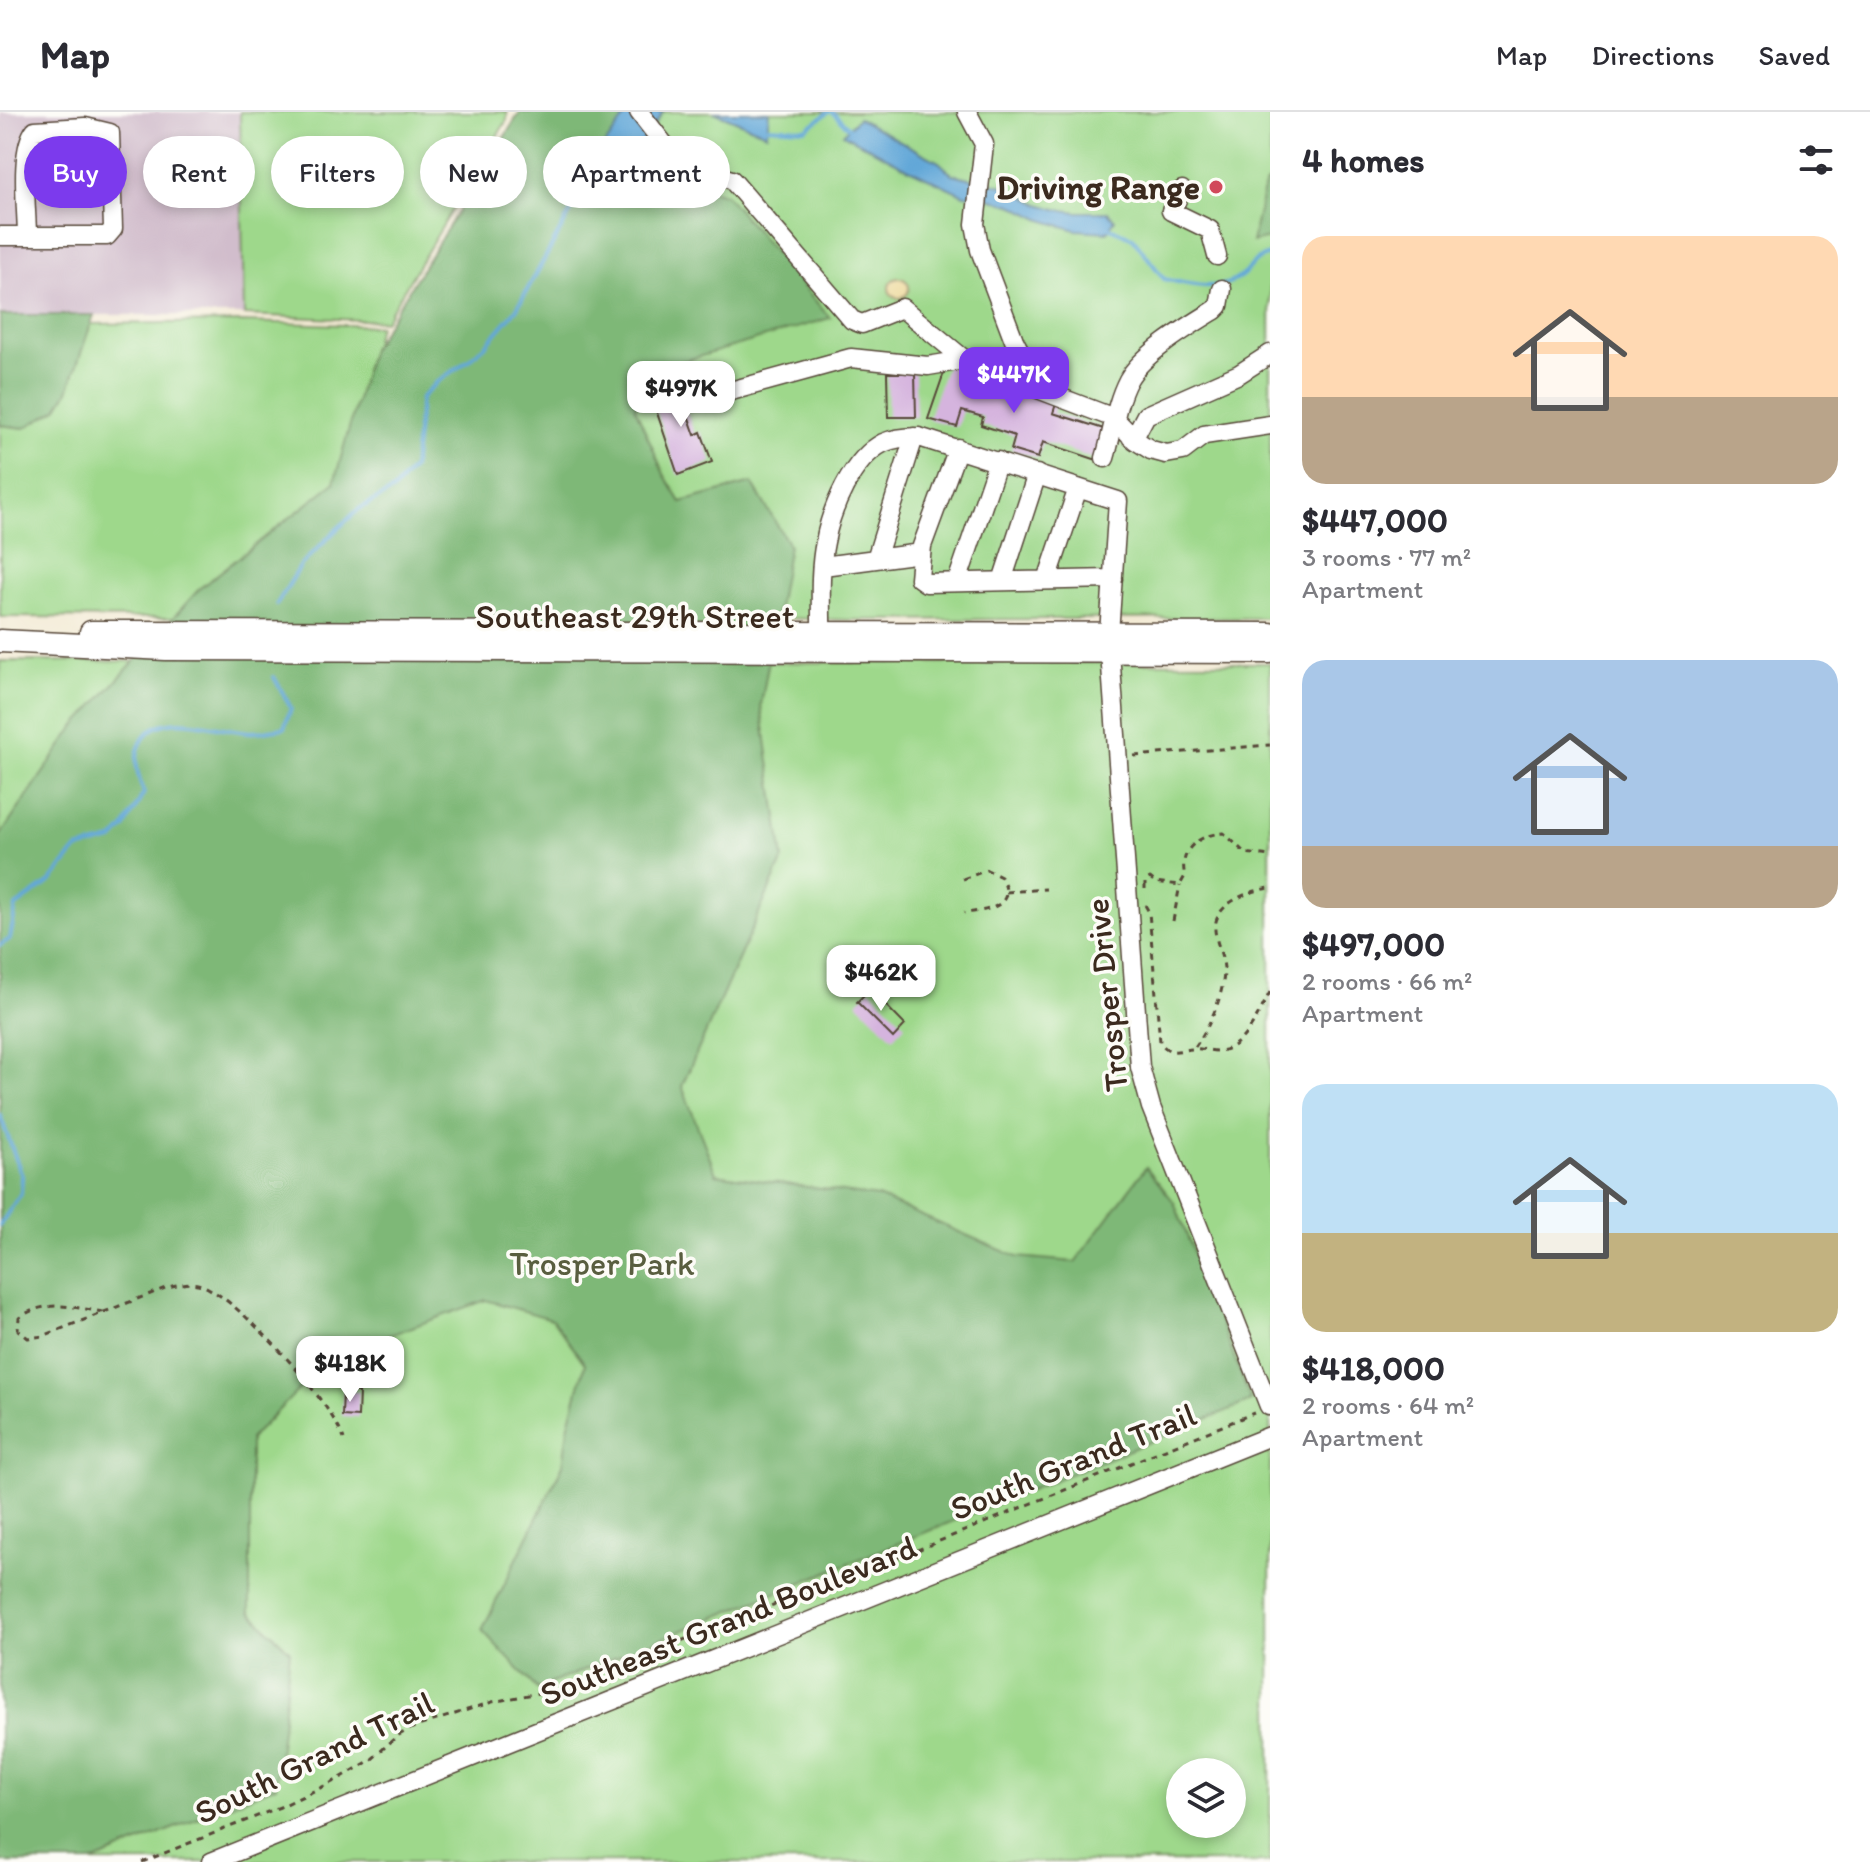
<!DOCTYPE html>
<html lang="en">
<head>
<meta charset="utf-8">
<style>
  body { margin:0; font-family:Itim,sans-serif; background:#f2f2f3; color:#2b2b33; height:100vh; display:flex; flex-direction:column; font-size:30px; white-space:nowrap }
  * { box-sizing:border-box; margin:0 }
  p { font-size:26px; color:#7c7c81 }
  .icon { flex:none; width:44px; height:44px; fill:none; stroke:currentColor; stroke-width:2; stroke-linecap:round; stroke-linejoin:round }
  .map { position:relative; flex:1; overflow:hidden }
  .details { display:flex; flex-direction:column; background:#fff; width:600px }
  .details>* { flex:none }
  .banner { position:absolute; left:24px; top:24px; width:760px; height:72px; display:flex; gap:16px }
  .fabs { position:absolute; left:1166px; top:1646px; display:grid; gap:16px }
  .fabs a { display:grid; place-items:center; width:80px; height:80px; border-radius:50%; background:#fff; box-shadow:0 4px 12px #0003; font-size:40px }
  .price { position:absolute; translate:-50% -68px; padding:0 18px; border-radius:16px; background:#fff; color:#222; font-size:26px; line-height:52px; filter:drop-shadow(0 2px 4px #0008) }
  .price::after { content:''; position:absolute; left:50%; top:48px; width:24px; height:18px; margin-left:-12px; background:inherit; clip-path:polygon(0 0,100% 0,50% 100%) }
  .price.active { background:#7c3aed; color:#fff }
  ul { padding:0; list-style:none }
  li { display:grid; align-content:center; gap:16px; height:424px; padding:0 32px }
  li span { display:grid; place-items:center; height:248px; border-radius:24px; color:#555 }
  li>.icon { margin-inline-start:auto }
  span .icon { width:144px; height:144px; fill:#fffc; stroke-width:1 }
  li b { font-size:34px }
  h2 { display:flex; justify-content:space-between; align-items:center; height:96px; padding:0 32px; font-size:34px }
  .tag { padding:0 28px; border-radius:36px; background:#fff; box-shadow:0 4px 12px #0003; font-size:28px; line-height:72px }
  .tag.active { background:#7c3aed; color:#fff }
  header { display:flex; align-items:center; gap:48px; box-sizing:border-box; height:112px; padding:0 40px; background:#fff; border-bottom:2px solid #e1e1e2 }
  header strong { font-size:38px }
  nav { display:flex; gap:44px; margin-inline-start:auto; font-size:28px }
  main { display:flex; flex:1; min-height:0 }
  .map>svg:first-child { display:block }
  .industrial { fill:#d1bdcc }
  .green { fill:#9ed88b; stroke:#6c8154; stroke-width:2; fill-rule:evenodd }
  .forest { fill:#7eb877; stroke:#5c714a; stroke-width:2 }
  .sand { fill:#eeda9e; stroke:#94825e; stroke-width:2 }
  .water { fill:#62a7d8; stroke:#4e687b; stroke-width:2 }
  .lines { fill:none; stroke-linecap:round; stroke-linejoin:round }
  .stream { stroke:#62a7d8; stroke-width:4 }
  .building { fill:#d5b4de }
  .minor-casing { stroke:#574739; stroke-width:21 }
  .major-casing { stroke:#574739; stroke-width:25 }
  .path { stroke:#574739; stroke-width:3; stroke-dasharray:6 6; stroke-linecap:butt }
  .minor { stroke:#fff; stroke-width:18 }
  .major { stroke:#fff; stroke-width:22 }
  .poi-dot { fill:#d1495b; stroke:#fdfcf7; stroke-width:3 }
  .labels { text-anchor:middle; stroke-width:7; stroke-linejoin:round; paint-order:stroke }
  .poi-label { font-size:34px; font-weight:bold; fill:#3b2a1e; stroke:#fdfcf7; text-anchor:end }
  .street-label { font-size:34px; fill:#3b2a1e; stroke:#fdfcf7 }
  .park-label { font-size:34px; fill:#595e3f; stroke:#fdfcf7 }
</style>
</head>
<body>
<header>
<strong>Map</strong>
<nav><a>Map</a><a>Directions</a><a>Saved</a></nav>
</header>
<main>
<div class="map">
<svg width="1270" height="1750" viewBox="0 0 1270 1750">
  <rect width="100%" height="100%" fill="#fdfcf7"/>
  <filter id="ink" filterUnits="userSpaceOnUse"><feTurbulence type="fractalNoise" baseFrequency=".0125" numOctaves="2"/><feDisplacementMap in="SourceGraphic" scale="16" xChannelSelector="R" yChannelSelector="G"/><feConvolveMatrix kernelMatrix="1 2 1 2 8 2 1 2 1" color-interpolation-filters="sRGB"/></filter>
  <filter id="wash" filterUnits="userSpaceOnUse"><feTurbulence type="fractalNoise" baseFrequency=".006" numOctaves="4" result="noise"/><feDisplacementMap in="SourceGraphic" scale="32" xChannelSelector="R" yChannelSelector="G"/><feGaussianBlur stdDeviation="1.8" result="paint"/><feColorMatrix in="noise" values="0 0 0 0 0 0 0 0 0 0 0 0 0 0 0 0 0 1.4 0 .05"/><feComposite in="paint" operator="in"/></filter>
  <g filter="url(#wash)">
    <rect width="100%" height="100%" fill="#f3ead4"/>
    <path class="industrial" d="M0,0H240L244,203H0Z"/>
    <path class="green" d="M240,0H507V8L385,209L244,203Z
      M532,0H1270V506L851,508L633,502L201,476L173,506L0,505V313L25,316L80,238L91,212L243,210L379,214L352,311Z
      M0,549L1270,551V1750H0ZM1180,1660H1232V1712H1180Z"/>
    <path class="forest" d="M520,0H622L675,67L725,82L830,206L650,259L635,296L664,362L681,390L752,371L789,433L761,593L783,747L682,974L716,1062L878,1085L1017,1145L1075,1150L1146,1055L1174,1090L1251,1289L537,1577L482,1518L563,1353L568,1316L585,1252L552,1207L486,1188L332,1244L250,1327V1500L290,1539L276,1674L92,1750H0V724L73,617L200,476L334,371L370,240Z
      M1270,67V126L1252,130L1265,72Z
      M0,203H94L68,279L57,297L25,316L0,313Z"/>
    <path class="sand" d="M889 176a10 10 0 1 1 20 0a10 10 0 1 1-20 0Z"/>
    <path class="water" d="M628,0H663L648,24L621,52L603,36Z
      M714,0H769L767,22Z
      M858,6L939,50L952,62L1008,75L1039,92L1056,97L1077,100H1108L1115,108L1107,120L1076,118L1042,108L1014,94L986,85L964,83L909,57L843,22Z"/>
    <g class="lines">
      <path class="stream" d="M832,0L850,17
        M766,15L806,17L829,0
        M1108,115L1133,126L1164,167C1187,172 1219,181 1240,165C1254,155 1251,147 1270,143
        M277,492L301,453L334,420L359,397L392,379L413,356L421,286L437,270L469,248L486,233L516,198L593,60L612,41
        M0,833L10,827L16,794L50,770L77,737L113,728L124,716L144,681C138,665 133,649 140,633C158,591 219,620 253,620C263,620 274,617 284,616L291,596L274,565
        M0,1003L22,1064L21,1081L0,1113"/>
    </g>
    <g id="blocks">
      <path class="building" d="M947,252L1057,289L1053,301L1110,319L1100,349L1043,330L1038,346L1011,338L1015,324L981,313L983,305L962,299L957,315L928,307Z
        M887,261H915L916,305H888Z
        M690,269L695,283L683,289L695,323L701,320L712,350L678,363L651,283Z
        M870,877L905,913L893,926L857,890Z
        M343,1279L359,1280L358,1305L342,1304Z"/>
    </g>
  </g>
  <g filter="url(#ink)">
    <use href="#blocks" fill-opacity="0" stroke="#574739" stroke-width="2"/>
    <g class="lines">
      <g class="minor-casing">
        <path id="minor" d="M639,0L677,49L689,55L732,68L852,208L862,212L902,196L976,257L1030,274L1033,265L1014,228L980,138L975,112L984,32L967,0
          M1182,78L1171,99L1210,118L1217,144
          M0,124H107L113,117L110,21L85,15L35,18C19,38 27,98 27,124
          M1030,274L1114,306L1135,328L1151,338L1166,342L1183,339L1204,323L1270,313
          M709,285L851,246L928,254L964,248
          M1131,325L1137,320L1146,303L1239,262L1270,242
          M958,336L922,434L919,466L926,471L1113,467
          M1105,346C1113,320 1115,293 1128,268C1142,242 1189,214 1215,198L1219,194L1222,177
          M876,447L914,325
          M823,454L921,441
          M1047,468L1078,376
          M1002,469L1037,362
          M957,470L998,349
          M821,535C822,501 818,463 825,430C831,397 852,347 883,331C894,326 907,325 919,325L1118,389L1109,522
          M1110,540L1140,955L1151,995L1269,1294
          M211,1750L1270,1324"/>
      </g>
      <g class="major-casing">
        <path id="major" d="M91,520L1270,522
          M0,529L166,537L1270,540"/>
      </g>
      <path class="path" d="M1134,644L1270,633
        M963,767L987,758L1001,765C1019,795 985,799 964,801
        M1145,777V769L1150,766L1155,770L1180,773L1185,764C1178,738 1199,722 1224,721L1245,741L1270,744
        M1006,780L1046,777
        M1145,793L1149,800L1160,930C1170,944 1178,938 1193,937C1201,936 1210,939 1218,939C1244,938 1260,899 1270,880
        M1173,809L1180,773
        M1195,935C1210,913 1222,888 1224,861C1225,847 1216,832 1215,818C1214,791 1249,779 1270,776
        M103,1200C73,1195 45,1187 19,1206L18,1218L28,1226L43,1224L168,1175C181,1172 192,1169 204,1174C244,1193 328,1286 344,1327
        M142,1750L280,1695L337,1668L371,1648L397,1624L412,1616L492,1590L570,1575L710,1517L920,1437L1254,1301"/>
      <use href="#minor" class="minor"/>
      <use href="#major" class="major"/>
    </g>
  </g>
  <circle class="poi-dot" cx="1216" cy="75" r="8"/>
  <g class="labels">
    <g class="poi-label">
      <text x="1200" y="87">Driving Range</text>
    </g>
    <g class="street-label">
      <text x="635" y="516">Southeast 29th Street</text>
      <text transform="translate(1106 883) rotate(-96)" y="12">Trosper Drive</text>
      <text transform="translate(1073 1349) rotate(-22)" y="12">South Grand Trail</text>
      <text transform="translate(728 1508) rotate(-22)" y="12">Southeast Grand Boulevard</text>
      <text transform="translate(314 1645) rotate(-26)" y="12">South Grand Trail</text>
    </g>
    <g class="park-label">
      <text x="602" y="1163">Trosper Park</text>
    </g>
  </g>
</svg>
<div class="fabs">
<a><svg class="icon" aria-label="layers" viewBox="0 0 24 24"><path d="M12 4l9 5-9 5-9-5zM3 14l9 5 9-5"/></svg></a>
</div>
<b class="price active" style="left:1014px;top:303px">$447K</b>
<b class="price" style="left:681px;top:317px">$497K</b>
<b class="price" style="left:881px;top:901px">$462K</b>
<b class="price" style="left:350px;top:1292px">$418K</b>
<div class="banner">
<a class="tag active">Buy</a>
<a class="tag">Rent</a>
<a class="tag">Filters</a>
<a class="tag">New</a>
<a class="tag">Apartment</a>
</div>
</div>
<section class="details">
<h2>4 homes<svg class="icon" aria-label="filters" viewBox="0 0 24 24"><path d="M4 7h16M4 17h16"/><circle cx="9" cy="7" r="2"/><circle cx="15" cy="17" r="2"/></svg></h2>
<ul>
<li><span style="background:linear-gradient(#ffd9b3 65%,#b9a48a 0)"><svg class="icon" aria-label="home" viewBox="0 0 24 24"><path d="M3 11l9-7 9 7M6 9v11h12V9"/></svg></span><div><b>$447,000</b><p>3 rooms · 77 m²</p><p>Apartment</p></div></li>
<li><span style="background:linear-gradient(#a9c7e8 75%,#b9a48a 0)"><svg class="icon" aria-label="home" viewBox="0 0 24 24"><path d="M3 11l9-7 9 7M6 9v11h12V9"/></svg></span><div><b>$497,000</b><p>2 rooms · 66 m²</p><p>Apartment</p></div></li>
<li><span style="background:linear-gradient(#bfe0f5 60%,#c2b280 0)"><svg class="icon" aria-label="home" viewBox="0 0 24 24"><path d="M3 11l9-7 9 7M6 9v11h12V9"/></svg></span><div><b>$418,000</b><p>2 rooms · 64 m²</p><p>Apartment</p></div></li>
</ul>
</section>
</main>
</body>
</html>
